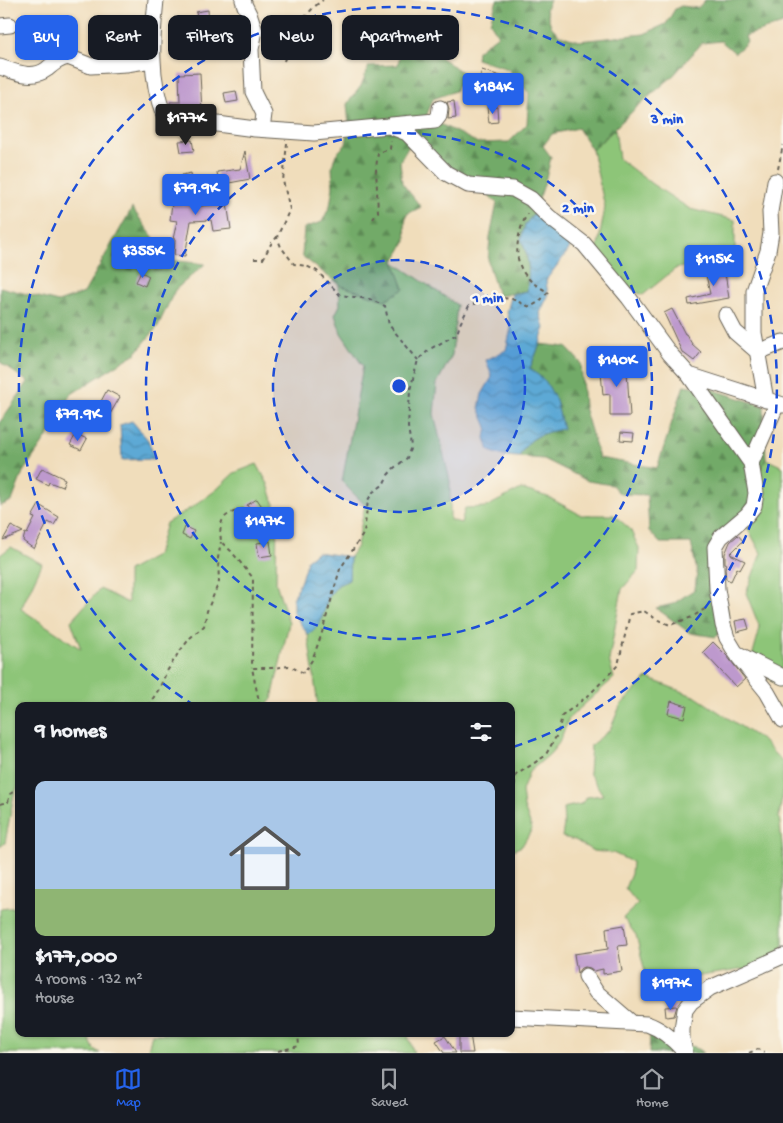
<!DOCTYPE html>
<html lang="en">
<head>
<meta charset="utf-8">
<style>
  body { margin:0; font-family:"Gochi Hand",sans-serif; background:#242831; color:#f1f3f6; height:100vh; display:flex; flex-direction:column; font-size:19px; white-space:nowrap }
  * { box-sizing:border-box; margin:0 }
  p { font-size:16px; color:#9ea1a6 }
  .icon { flex:none; width:28px; height:28px; fill:none; stroke:currentColor; stroke-width:2; stroke-linecap:round; stroke-linejoin:round }
  .map { position:relative; flex:1; overflow:hidden }
  .sheet { position:absolute; left:15px; top:702px; width:500px; height:335px; display:flex; flex-direction:column; background:#171b24; border-radius:10px; box-shadow:0 1px 4px #0004 }
  .sheet>* { flex:none }
  .guide { position:absolute; left:15px; top:15px; width:500px; height:45px; display:flex; gap:10px }
  .price { position:absolute; translate:-50% -42px; padding:0 11px; border-radius:5px; background:#2563eb; color:#fff; font-size:16px; line-height:32px; filter:drop-shadow(0 1px 2px #0008) }
  .price::after { content:''; position:absolute; left:50%; top:30px; width:15px; height:11px; margin-left:-8px; background:inherit; clip-path:polygon(0 0,100% 0,50% 100%) }
  .price.current { background:#222; color:#fff }
  ul { padding:0; list-style:none }
  li { display:grid; align-content:center; gap:10px; height:265px; padding:0 20px }
  li span { display:grid; place-items:center; height:155px; border-radius:10px; color:#555 }
  li>.icon { margin-inline-start:auto }
  span .icon { width:90px; height:90px; fill:#fffc; stroke-width:1 }
  li b { font-size:21px }
  h2 { display:flex; justify-content:space-between; align-items:center; height:60px; padding:0 20px; font-size:21px }
  .chip { padding:0 18px; border-radius:10px; background:#171b24; box-shadow:0 1px 4px #0004; font-size:18px; line-height:45px }
  .chip.current { background:#2563eb; color:#fff }
  .dock { display:flex; justify-content:space-around; align-items:center; height:70px; border-top:1px solid #363941; background:#171b24; font-size:14px; color:#9ea1a6 }
  .dock a { display:grid; justify-items:center; gap:2px }
  .dock .current { color:#2563eb }
  .map>svg:first-child { display:block }
  .grass { fill:#8dc578; stroke:#54704a }
  .forest { fill:url(#forest-firs); stroke:#476342 }
  .water { fill:url(#water-waves); stroke:#3c6278 }
  .building { fill:#bd99cd }
  .lines { fill:none; stroke-linecap:round; stroke-linejoin:round }
  .minor-casing { stroke:#666054; stroke-width:17 }
  .path { stroke:#666054; stroke-width:2; stroke-dasharray:4 4; stroke-linecap:butt }
  .minor { stroke:#fff; stroke-width:15 }
  .ring { fill:none; stroke:#1d4ed8; stroke-width:2.5; stroke-dasharray:9 6 }
  .centre { fill:#1d4ed8; stroke:#fbf7ec; stroke-width:2.5 }
  .ring-label { font-size:15px; text-anchor:middle; font-weight:bold; fill:#1d4ed8; stroke:#fbf7ec; stroke-width:5; stroke-linejoin:round; paint-order:stroke }
</style>
</head>
<body>
<div class="map">
<svg width="783" height="1053" viewBox="0 0 783 1053">
  <defs>
    <pattern id="forest-firs" width="22" height="20" patternUnits="userSpaceOnUse" patternTransform="scale(1.25)"><rect width="22" height="20" fill="#72aa68"/><path d="M5 1l3.5 6h-7zM16 11l3.5 6h-7z" fill="#5d8a55"/></pattern>
    <pattern id="water-waves" width="16" height="10" patternUnits="userSpaceOnUse" patternTransform="scale(1.25)"><rect width="16" height="10" fill="#5da9d5"/><path d="M0 5q4-4 8 0t8 0" fill="none" stroke="#4c89ac"/></pattern>
  </defs>
  <rect width="100%" height="100%" fill="#fbf7ec"/>
  <filter id="ink" filterUnits="userSpaceOnUse"><feTurbulence type="fractalNoise" baseFrequency=".02" numOctaves="2"/><feDisplacementMap in="SourceGraphic" scale="10" xChannelSelector="R" yChannelSelector="G"/><feConvolveMatrix kernelMatrix="1 2 1 2 8 2 1 2 1" color-interpolation-filters="sRGB"/></filter>
  <filter id="wash" filterUnits="userSpaceOnUse"><feTurbulence type="fractalNoise" baseFrequency=".0096" numOctaves="4" result="noise"/><feDisplacementMap in="SourceGraphic" scale="20" xChannelSelector="R" yChannelSelector="G"/><feGaussianBlur stdDeviation="1.12" result="paint"/><feColorMatrix in="noise" values="0 0 0 0 0 0 0 0 0 0 0 0 0 0 0 0 0 1.4 0 .05"/><feComposite in="paint" operator="in"/></filter>
  <g filter="url(#wash)">
    <rect width="100%" height="100%" fill="#f0ddbb"/>
    <path class="grass" d="M615,129L619,159L652,184L690,209L735,220V253L675,269L643,295L627,288L597,251L605,207L592,150Z
      M394,262L457,305L452,355L437,383L434,414L450,481V520L461,523L465,508L486,507L521,489L548,497L581,515H614L630,529L639,548L638,571L622,589L609,660L614,678L569,718L559,743L550,754L529,772L522,791L524,807L532,829L522,846L511,851V706H318L308,635L320,623L329,596L338,585L349,580L350,557L357,546L365,505L342,482L363,366L341,333L335,315L340,305L339,285L385,300L404,289Z
      M766,459L783,467V689L750,664L760,628L746,593L761,553L746,525L759,473Z
      M257,464L268,484L277,513L276,583L289,623L272,699L266,706H19V785L14,794L5,843L0,847V555L11,547L42,564L21,609L81,649L71,621L100,589L128,603V571L157,555L166,523L194,506L216,490L234,473Z
      M647,678L696,697L763,741L783,763V793L779,816L783,853V962L774,969L739,970L648,984L636,935L623,918L638,904L625,888L631,874L632,862L613,853L593,851L575,840L562,837L564,824L563,808L581,804L587,797L603,795L589,773L591,745L610,730L620,706Z
      M19,907V1034H87L94,1049L100,1053H0V909Z
      M152,1034H407L414,1053H147Z"/>
    <path class="forest" d="M497,0H550L546,9L551,26L559,35L579,41L644,34L666,24L675,9L681,6L698,8L705,0H783V24L745,36L747,42L735,53L721,41L702,43L673,76L638,106L592,150L578,128L552,134L543,146L551,157C545,186 535,213 521,239C529,258 530,270 527,291L498,296L488,262L490,237L497,203L464,173L423,157L409,146L400,161L402,183L421,207L407,214L405,223L406,241L394,261L404,289L385,300L339,285L302,256L304,228L322,222L330,206L333,187L332,166L336,154L346,144L349,126L347,104L361,86L369,66L398,65L404,33L465,74L455,91L433,99L426,117L478,143L509,142L527,124L529,93L508,69L476,59L477,51L498,35L490,22Z
      M132,208L170,260L205,264L175,290L158,326L136,353L70,395L54,427L23,472L12,501L0,506V422L28,382L0,362V287L58,302L84,293Z
      M540,344L566,347L581,363L584,407L599,458L657,468L684,385L714,390L764,406L766,459L759,473L760,513L724,540L719,555L729,623L716,637L690,633L656,608L673,604L695,589L697,572L691,543H660L649,531L647,495L620,494L612,485L588,481L544,459L519,457L525,444L545,432L546,382L530,368Z
      M650,1034L694,1047L704,1053H649Z"/>
    <path class="water" d="M535,212L571,244L568,251L546,280L548,296L540,313L544,328L540,344L530,368L546,382L556,400L563,429C542,433 529,436 519,457L503,456L489,451L485,438L487,427L479,408L482,394L492,377L486,360L506,350L511,328L507,312L512,294L527,291C530,270 529,258 521,239L525,225Z
      M132,421L148,440L155,459L122,460L120,425Z
      M317,552L350,557L349,580L338,585L329,596L320,624L308,635L293,612V599L301,580L307,560Z"/>
    <g id="blocks">
      <path class="building" d="M208,10L209,22L203,23L206,49L178,54L176,34H179L177,21L197,19L196,12Z
        M63,17L64,27L53,28L52,18Z
        M33,30L36,52L22,54L19,32Z
        M482,70L503,77L498,90L478,82Z
        M200,73L202,113L171,107L170,102H180L179,74Z
        M236,91L238,101L226,103L224,93Z
        M454,101L456,118L448,119L449,109L447,102Z
        M487,107H497L498,122L489,123Z
        M192,140L194,151L181,152L179,141Z
        M245,151L250,179L219,185L217,172L240,169Z
        M191,173L194,194L199,193L201,206L227,203L231,229L213,231L211,220L191,221L185,256L174,255L175,239H173L177,221L170,220L172,203L185,205V190L182,175Z
        M724,267L729,298L689,305L688,299L710,294L705,270Z
        M141,272L149,276L145,286L136,282Z
        M672,309L685,334H686L692,344L701,352L694,361L682,352L664,313Z
        M626,356L630,416H610V394L603,395L601,372L609,371V368L616,367L615,357Z
        M107,390L120,397L110,414L98,407Z
        M80,406L87,411L81,419L74,414Z
        M621,432L634,433L633,441L620,440Z
        M76,434L87,439L81,450L70,445Z
        M42,468L65,479L62,487L49,482L48,485L36,479Z
        M257,499L267,514L256,521L247,505Z
        M39,505L59,517L54,525L48,522L34,549L23,541L25,533L27,534L35,518L32,517Z
        M11,526L23,532L3,540Z
        M185,527L194,531L190,539L182,535Z
        M738,535L743,541L730,554L745,561L740,570L737,568L731,581L726,579L725,568L727,564L725,563V554L730,542Z
        M270,541L272,555L259,557L257,543Z
        M746,619L749,629L737,632L735,621Z
        M713,642L727,656L745,679L736,687L703,652Z
        M671,701L687,706L684,718L668,714Z
        M624,925L627,945L618,946L622,971L603,974V969L594,971L590,968L585,967L581,968L577,973L574,954L608,949L606,928Z
        M677,1006L674,1016L666,1017L665,1007Z
        M459,1034H470L473,1053H459Z
        M445,1036L456,1053H444L436,1041Z"/>
    </g>
  </g>
  <g filter="url(#ink)">
    <use href="#blocks" fill-opacity="0" stroke="#666054" stroke-width="1"/>
    <g class="lines">
      <g class="minor-casing">
        <path id="minor" d="M156,0C152,39 149,78 164,115L187,120L255,129L314,133L389,126L407,133L446,173L468,185L513,189L531,199L549,217L584,244L629,298L670,354L689,375L751,463L756,493L754,506L747,515L721,537L715,547L717,589L723,625L727,638L736,653L783,677
          M243,0L245,6L250,16L255,31L251,49L253,92L264,114L262,129
          M0,26L10,25
          M0,67C16,72 32,80 47,69C54,63 59,59 68,57L91,66L126,64L152,60
          M391,125L435,121L439,116L440,108
          M726,315L735,332L758,352L783,342
          M689,375L783,405
          M766,400L754,333V291L768,251L771,233L770,212L775,181
          M751,463L777,404
          M738,656L767,692L783,720
          M586,976L596,992L632,1023
          M511,1017L647,1024C662,1029 673,1039 684,1051
          M685,1052L682,1039V1029L685,1010L691,1002L710,988L783,956"/>
      </g>
      <path class="path" d="M284,61C292,38 302,14 323,0
        M287,143L283,181L290,209L277,237L281,247L294,264L306,266L317,271L340,295L369,299L385,306L389,325L418,360
        M778,169L783,145
        M373,219L378,212L376,168L378,153L390,149L391,141
        M254,259H263L271,244L277,237
        M243,509C221,515 219,520 221,542L231,551L253,578L252,668
        M148,706L159,689L166,673L177,655L190,638L204,626L207,611L219,582L218,558L221,542
        M260,706L252,668H272L289,666L304,673L312,660L321,636L340,569L364,533L368,500L373,492L383,485L388,475L394,468L407,458L411,446L408,427L410,390L418,360L430,349L457,334L460,324L469,306L491,297L512,299L530,307L539,302L548,292C541,288 533,284 528,278C511,261 517,233 527,214
        M0,804L8,802L10,794L19,788
        M511,809L516,775L545,756L558,733L562,716L589,695L618,665L630,614L644,611L656,619L670,625L692,617L708,607
        M278,1051L299,1046L298,1034
        M749,1053L758,1049L764,1053"/>
      <use href="#minor" class="minor"/>
    </g>
  </g>
  <circle cx="399" cy="386" r="126" fill="#1d4ed8" fill-opacity=".12"/>
  <g class="ring">
    <circle cx="399" cy="386" r="126"/>
    <circle cx="399" cy="386" r="253"/>
    <path d="M195 706A379 379 0 1 1 513 747"/>
  </g>
  <circle cx="399" cy="386" r="8" class="centre"/>
  <g class="ring-label">
    <text x="667" y="123">3 min</text>
    <text x="578" y="212">2 min</text>
    <text x="488" y="302">1 min</text>
  </g>
</svg>
<b class="price" style="left:493px;top:115px">$184K</b>
<b class="price current" style="left:186px;top:146px">$177K</b>
<b class="price" style="left:196px;top:216px">$79.9K</b>
<b class="price" style="left:143px;top:279px">$355K</b>
<b class="price" style="left:714px;top:287px">$115K</b>
<b class="price" style="left:617px;top:388px">$140K</b>
<b class="price" style="left:78px;top:442px">$79.9K</b>
<b class="price" style="left:264px;top:549px">$147K</b>
<b class="price" style="left:671px;top:1011px">$197K</b>
<div class="guide">
<a class="chip current">Buy</a>
<a class="chip">Rent</a>
<a class="chip">Filters</a>
<a class="chip">New</a>
<a class="chip">Apartment</a>
</div>
<section class="sheet">
<h2>9 homes<svg class="icon" aria-label="filters" viewBox="0 0 24 24"><path d="M4 7h16M4 17h16"/><circle cx="9" cy="7" r="2"/><circle cx="15" cy="17" r="2"/></svg></h2>
<ul>
<li><span style="background:linear-gradient(#a9c7e8 70%,#8fb573 0)"><svg class="icon" aria-label="home" viewBox="0 0 24 24"><path d="M3 11l9-7 9 7M6 9v11h12V9"/></svg></span><div><b>$177,000</b><p>4 rooms · 132 m²</p><p>House</p></div></li>
</ul>
</section>
</div>
<nav class="dock">
<a class="current"><svg class="icon" aria-label="map" viewBox="0 0 24 24"><path d="M3 6l6-2 6 2 6-2v14l-6 2-6-2-6 2zM9 4v14M15 6v14"/></svg>Map</a>
<a><svg class="icon" aria-label="saved" viewBox="0 0 24 24"><path d="M7 4h10v16l-5-4-5 4z"/></svg>Saved</a>
<a><svg class="icon" aria-label="home" viewBox="0 0 24 24"><path d="M3 11l9-7 9 7M6 9v11h12V9"/></svg>Home</a>
</nav>
</body>
</html>
